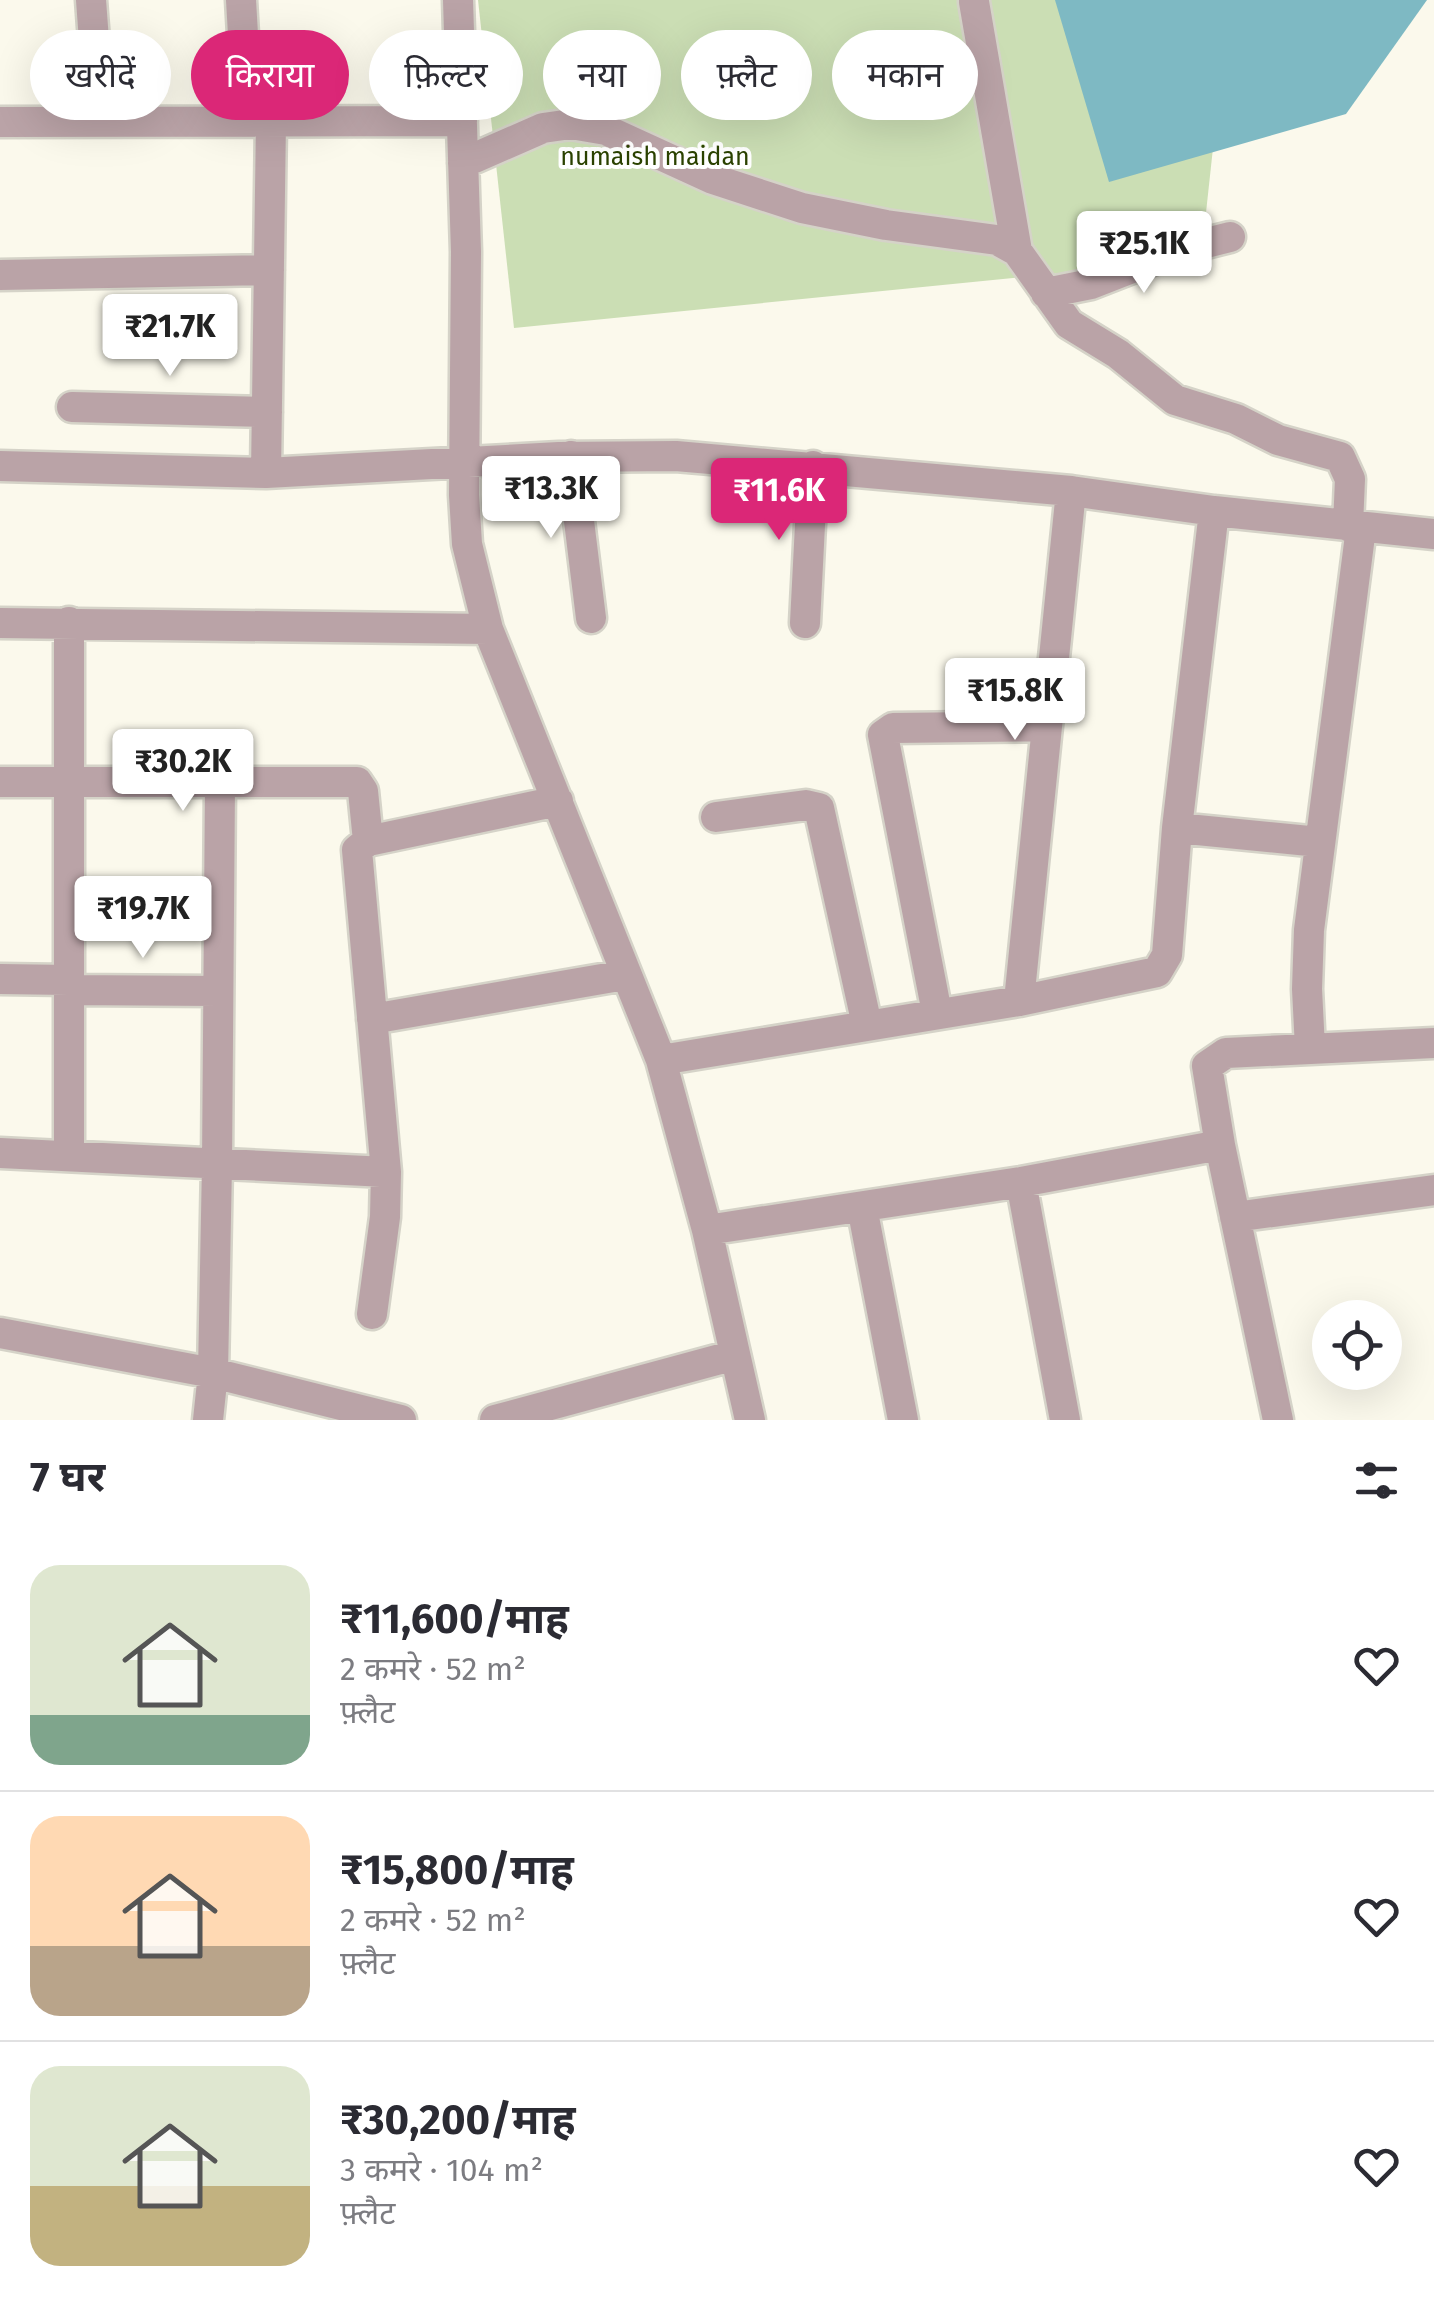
<!DOCTYPE html>
<html lang="hi">
<head>
<meta charset="utf-8">
<style>
  body { margin:0; font-family:"Fira Sans","Noto Sans Devanagari",sans-serif; background:#f2f2f3; color:#2b2b33; height:100vh; display:flex; flex-direction:column; font-size:38px; white-space:nowrap }
  * { box-sizing:border-box; margin:0 }
  p { font-size:32px; color:#7c7c81 }
  .icon { flex:none; width:55px; height:55px; fill:none; stroke:currentColor; stroke-width:2; stroke-linecap:round; stroke-linejoin:round }
  .map { position:relative; height:1420px; overflow:hidden }
  .panel { display:flex; flex-direction:column; background:#fff; flex:1 }
  .panel>* { flex:none }
  .top-card { position:absolute; left:30px; top:30px; width:1375px; height:90px; display:flex; gap:20px }
  .tools { position:absolute; left:1312px; top:1300px; display:grid; gap:20px }
  .tools a { display:grid; place-items:center; width:90px; height:90px; border-radius:50%; background:#fff; box-shadow:0 10px 40px #0002; font-size:50px }
  .price { position:absolute; translate:-50% -85px; padding:0 22px; border-radius:10px; background:#fff; color:#222; font-size:32px; line-height:65px; filter:drop-shadow(0 2px 5px #0008) }
  .price::after { content:''; position:absolute; left:50%; top:60px; width:30px; height:22px; margin-left:-15px; background:inherit; clip-path:polygon(0 0,100% 0,50% 100%) }
  .price.active { background:#db2777; color:#fff }
  ul { padding:0; list-style:none }
  li { display:flex; align-items:center; gap:30px; height:250px; padding:0 30px }
  li+li { border-top:2px solid #e1e1e2 }
  li span { display:grid; place-items:center; flex:none; width:280px; height:200px; border-radius:30px; color:#555 }
  li>.icon { margin-inline-start:auto }
  span .icon { width:120px; height:120px; fill:#fffc; stroke-width:1 }
  li b { font-size:42px }
  h2 { display:flex; justify-content:space-between; align-items:center; height:120px; padding:0 30px; font-size:42px }
  .chip { padding:0 35px; border-radius:45px; background:#fff; box-shadow:0 10px 40px #0002; font-size:35px; line-height:90px }
  .chip.active { background:#db2777; color:#fff }
  .map>svg:first-child { display:block }
  .green { fill:#cbdeb4 }
  .water { fill:#7eb9c3 }
  .lines { fill:none; stroke-linecap:round; stroke-linejoin:round }
  .minor-casing { stroke:#d5d3c8; stroke-width:35 }
  .minor { stroke:#baa3a7; stroke-width:30 }
  .labels { text-anchor:middle; stroke-width:8; stroke-linejoin:round; paint-order:stroke }
  .park-label { font-size:25px; fill:#2b4200; stroke:#fff }
</style>
</head>
<body>
<div class="map">
<svg width="1434" height="1420" viewBox="0 0 1434 1420">
  <rect width="100%" height="100%" fill="#fbf9ec"/>
  <path class="green" d="M478,0H1229L1201,259L514,328Z"/>
  <path class="water" d="M1055,0H1427L1346,114L1109,182Z"/>
  <g class="lines">
    <g class="minor-casing">
      <path id="minor" d="M91,0L100,122
        M241,0L248,121
        M458,0L466,252L464,495L467,544L488,629L661,1060L707,1230L750,1420
        M974,2L1017,251
        M0,122L462,121
        M463,163L543,128L571,124L606,130L713,179L802,208L886,225L997,240L1017,251L1069,324L1118,354L1175,400L1236,419L1278,440L1340,457L1350,479L1348,526
        M0,275L269,270
        M1046,293L1091,284L1178,250L1230,237
        M72,407L267,412
        M571,456L591,618
        M0,466L266,473L559,457L676,456L1071,491L1214,511L1434,534
        M266,473L271,121
        M0,623L488,629
        M805,623L813,466
        M0,782H357L363,791L368,841
        M716,817L806,805L819,808L867,1025
        M1177,828L1319,842
        M0,979L69,980
        M68,990L218,991
        M1019,1001L1071,491
        M937,1013L883,735L893,728L1047,726
        M372,1019L625,975
        M1310,1048L1307,989L1309,930L1361,528
        M661,1060L1019,1001L1157,972L1167,955L1177,828L1214,511
        M1220,1145L1207,1066L1226,1053L1434,1043
        M0,1153L386,1172
        M69,1156V622
        M1021,1182L1065,1420
        M862,1207L903,1420
        M1235,1217L1434,1190
        M707,1230L1021,1182L1220,1145L1278,1420
        M372,1314L385,1217L386,1172L357,850L368,841L558,801
        M0,1333L213,1373L401,1420
        M208,1420L213,1373L217,1164L220,784
        M495,1420L735,1355"/>
    </g>
    <use href="#minor" class="minor"/>
  </g>
  <g class="labels">
    <g class="park-label">
      <text x="655" y="165">numaish maidan</text>
    </g>
  </g>
</svg>
<div class="tools">
<a><svg class="icon" aria-label="locate" viewBox="0 0 24 24"><circle cx="12" cy="12" r="6"/><path d="M12 2v4M12 18v4M2 12h4M18 12h4"/></svg></a>
</div>
<b class="price" style="left:1144px;top:296px">₹25.1K</b>
<b class="price" style="left:170px;top:379px">₹21.7K</b>
<b class="price" style="left:551px;top:541px">₹13.3K</b>
<b class="price active" style="left:779px;top:543px">₹11.6K</b>
<b class="price" style="left:1015px;top:743px">₹15.8K</b>
<b class="price" style="left:183px;top:814px">₹30.2K</b>
<b class="price" style="left:143px;top:961px">₹19.7K</b>
<div class="top-card">
<a class="chip">खरीदें</a>
<a class="chip active">किराया</a>
<a class="chip">फ़िल्टर</a>
<a class="chip">नया</a>
<a class="chip">फ़्लैट</a>
<a class="chip">मकान</a>
</div>
</div>
<section class="panel">
<h2>7 घर<svg class="icon" aria-label="filters" viewBox="0 0 24 24"><path d="M4 7h16M4 17h16"/><circle cx="9" cy="7" r="2"/><circle cx="15" cy="17" r="2"/></svg></h2>
<ul>
<li><span style="background:linear-gradient(#dfe7d0 75%,#7fa58c 0)"><svg class="icon" aria-label="home" viewBox="0 0 24 24"><path d="M3 11l9-7 9 7M6 9v11h12V9"/></svg></span><div><b>₹11,600/माह</b><p>2 कमरे · 52 m²</p><p>फ़्लैट</p></div><svg class="icon" aria-label="heart" viewBox="0 0 24 24"><path d="M12 20l-8-8c-3-5 5-10 8-4 3-6 11-1 8 4z"/></svg></li>
<li><span style="background:linear-gradient(#ffd9b3 65%,#b9a48a 0)"><svg class="icon" aria-label="home" viewBox="0 0 24 24"><path d="M3 11l9-7 9 7M6 9v11h12V9"/></svg></span><div><b>₹15,800/माह</b><p>2 कमरे · 52 m²</p><p>फ़्लैट</p></div><svg class="icon" aria-label="heart" viewBox="0 0 24 24"><path d="M12 20l-8-8c-3-5 5-10 8-4 3-6 11-1 8 4z"/></svg></li>
<li><span style="background:linear-gradient(#dfe7d0 60%,#c2b280 0)"><svg class="icon" aria-label="home" viewBox="0 0 24 24"><path d="M3 11l9-7 9 7M6 9v11h12V9"/></svg></span><div><b>₹30,200/माह</b><p>3 कमरे · 104 m²</p><p>फ़्लैट</p></div><svg class="icon" aria-label="heart" viewBox="0 0 24 24"><path d="M12 20l-8-8c-3-5 5-10 8-4 3-6 11-1 8 4z"/></svg></li>
</ul>
</section>
</body>
</html>
